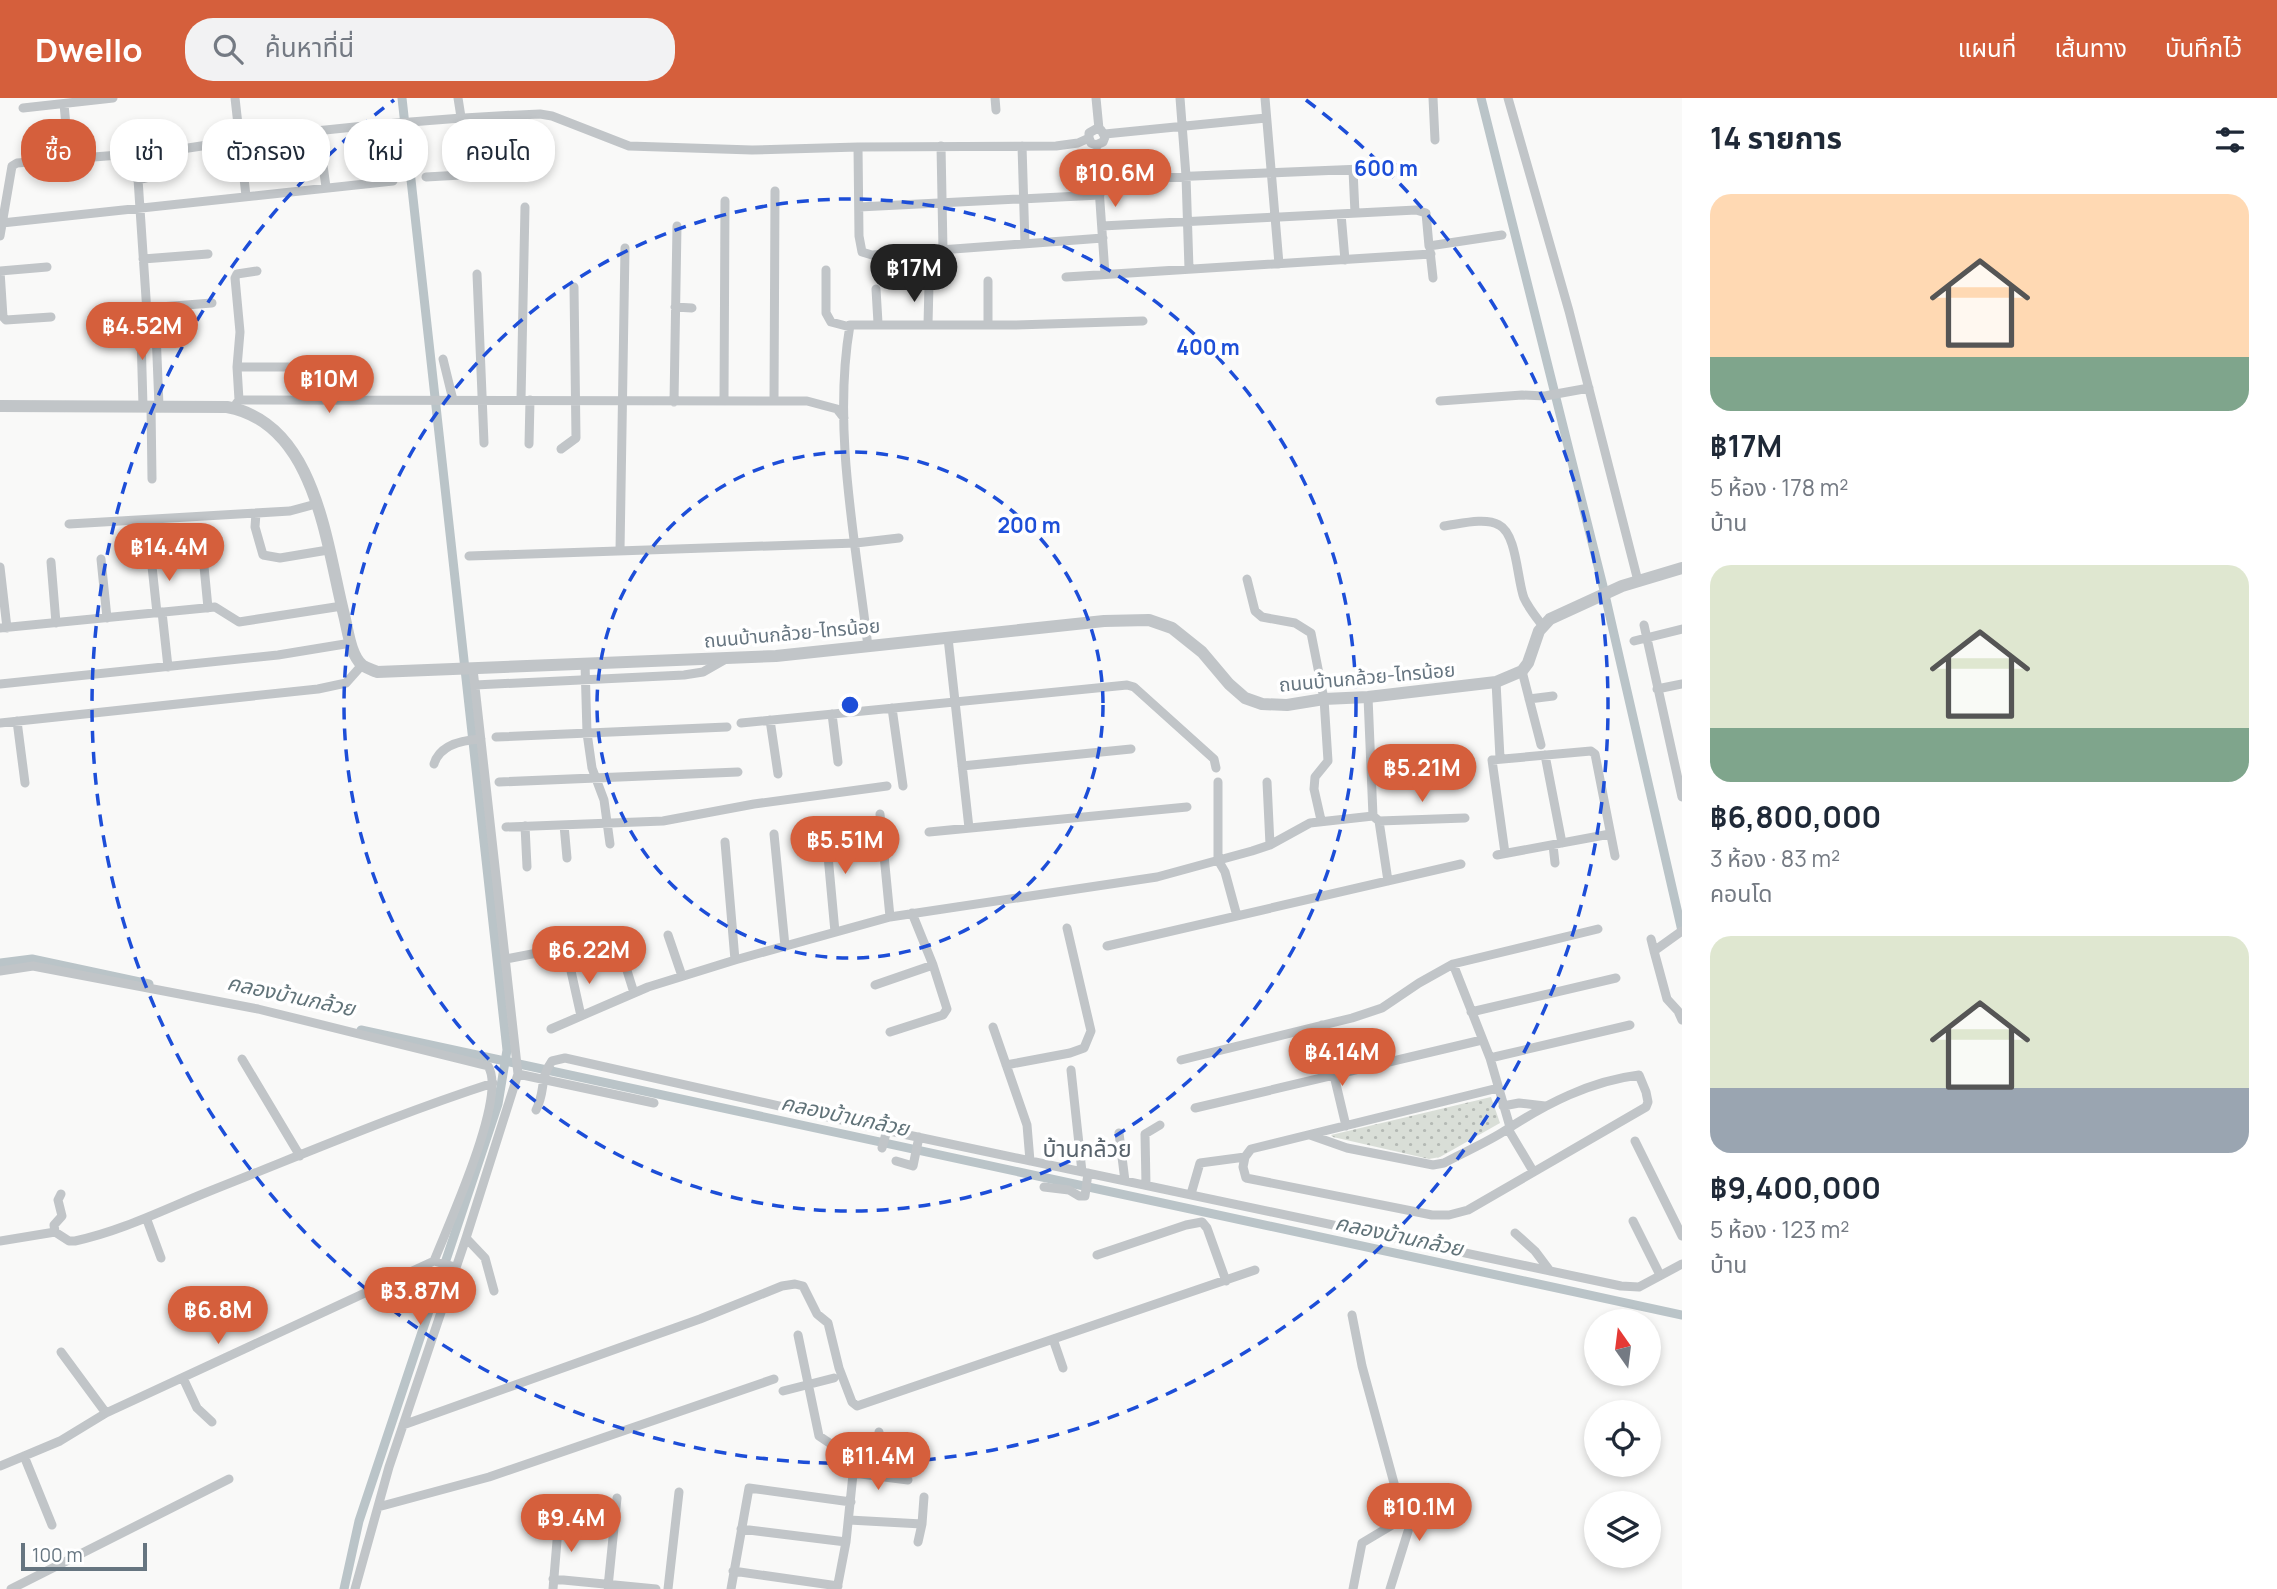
<!DOCTYPE html>
<html lang="th">
<head>
<meta charset="utf-8">
<style>
  body { margin:0; font-family:Manrope,"Noto Sans Thai",sans-serif; background:#f2f2f3; color:#1f2937; height:100vh; display:flex; flex-direction:column; font-size:26px; white-space:nowrap }
  * { box-sizing:border-box; margin:0 }
  p { font-size:23px; color:#747a83 }
  .icon { flex:none; width:38px; height:38px; fill:none; stroke:currentColor; stroke-width:2; stroke-linecap:round; stroke-linejoin:round }
  .map { position:relative; flex:1; overflow:hidden }
  .side { display:flex; flex-direction:column; background:#fff; width:595px }
  .side>* { flex:none }
  .hud { position:absolute; left:21px; top:21px; width:665px; height:63px; display:flex; gap:14px }
  .needle { width:46px; rotate:346deg }
  .fabs { position:absolute; left:1584px; top:1211px; display:grid; gap:14px }
  .fabs a { display:grid; place-items:center; width:77px; height:77px; border-radius:50%; background:#fff; box-shadow:0 4px 10px #0003; font-size:35px }
  .scale { position:absolute; left:21px; bottom:18px; width:126px; box-sizing:border-box; padding-left:7px; border:4px solid #667580; border-top:0; font-size:19px; line-height:24px; white-space:nowrap; color:#667580; -webkit-text-stroke:5px #fff; paint-order:stroke }
  .price { position:absolute; translate:-50% -60px; padding:0 16px; border-radius:24px; background:#d55f3c; color:#fff; font-size:23px; line-height:46px; filter:drop-shadow(0 2px 4px #0008) }
  .price::after { content:''; position:absolute; left:50%; top:42px; width:21px; height:16px; margin-left:-10px; background:inherit; clip-path:polygon(0 0,100% 0,50% 100%) }
  .price.current { background:#222; color:#fff }
  ul { padding:0; list-style:none }
  li { display:grid; align-content:center; gap:14px; height:371px; padding:0 28px }
  li span { display:grid; place-items:center; height:217px; border-radius:21px; color:#555 }
  li>.icon { margin-inline-start:auto }
  span .icon { width:126px; height:126px; fill:#fffc; stroke-width:1 }
  li b { font-size:30px }
  h2 { display:flex; justify-content:space-between; align-items:center; height:84px; padding:0 28px; font-size:30px }
  .tag { padding:0 24px; border-radius:28px; background:#fff; box-shadow:0 4px 10px #0003; font-size:24px; line-height:63px }
  .tag.current { background:#d55f3c; color:#fff }
  header { display:flex; align-items:center; gap:42px; box-sizing:border-box; height:98px; padding:0 35px; background:#d55f3c; color:#fff }
  header strong { font-size:33px }
  nav { display:flex; gap:38px; margin-inline-start:auto; font-size:24px }
  .search { width:490px; height:63px; background:#f2f2f3; display:flex; align-items:center; gap:18px; box-sizing:border-box; padding:0 24px; border-radius:28px; color:#747a83; font-size:26px }
  main { display:flex; flex:1; min-height:0 }
  .map>svg:first-child { display:block }
  .green { fill:url(#green-dots) }
  .lines { fill:none; stroke-linecap:round; stroke-linejoin:round }
  .canal { stroke:#bac4c8; stroke-width:9 }
  .minor { stroke:#c1c5c8; stroke-width:9 }
  .tertiary { stroke:#c1c5c8; stroke-width:12 }
  .ring { fill:none; stroke:#1d4ed8; stroke-width:3.5; stroke-dasharray:12 9 }
  .labels { text-anchor:middle; stroke-width:7; stroke-linejoin:round; paint-order:stroke }
  .street-label { font-size:19px; fill:#667580; stroke:#fff }
  .water-label { font-size:21px; font-style:italic; fill:#617379; stroke:#fff }
  .quarter-label { font-size:23px; fill:#58636c; stroke:#fff }
  .centre { fill:#1d4ed8; stroke:#fff; stroke-width:3.5 }
  .ring-label { font-size:21px; text-anchor:middle; font-weight:bold; fill:#1d4ed8; stroke:#fff; stroke-width:7; stroke-linejoin:round; paint-order:stroke }
</style>
</head>
<body>
<header>
<strong>Dwello</strong>
<div class="search"><svg class="icon" aria-label="search" viewBox="0 0 24 24"><circle cx="10" cy="10" r="6"/><path d="M15 15l6 6"/></svg>ค้นหาที่นี่</div>
<nav><a>แผนที่</a><a>เส้นทาง</a><a>บันทึกไว้</a></nav>
</header>
<main>
<div class="map">
<svg width="1682" height="1491" viewBox="0 0 1682 1491">
  <defs>
    <pattern id="green-dots" width="8" height="8" patternUnits="userSpaceOnUse" patternTransform="scale(1.75)"><rect width="8" height="8" fill="#d9ded7"/><path d="M2 2h.1M6 6h.1" fill="none" stroke="#b4b9b4" stroke-width="1.8" stroke-linecap="round"/></pattern>
  </defs>
  <rect width="100%" height="100%" fill="#f9f9f8"/>
  <path class="green" d="M1491,999L1500,1025L1440,1059L1429,1061L1416,1058L1333,1039L1331,1037Z"/>
  <g class="lines">
    <path class="canal" d="M1481,0L1603,488L1682,833
      M0,865L32,861L149,886
      M361,932L1682,1217
      M344,1491L359,1423L498,1006L507,952L402,0"/>
    <path class="minor" d="M235,0L246,98
      M458,0L461,19
      M995,0L996,12
      M1096,0L1099,31
      M1180,0L1186,78L1189,171
      M1265,0L1279,166
      M1433,0L1435,42
      M1508,0L1569,213L1638,483
      M64,6L69,61
      M23,10L113,0
      M318,32L326,89
      M1105,36L1266,20
      M1096,47L1105,176
      M941,48L943,152
      M1022,48L1025,146
      M858,49L859,138L862,154L872,157L1103,140
      M127 67a14 14 0 1 1 28 0a14 14 0 1 1-28 0Z
      M149,56C279,35 408,21 540,16L552,18L629,48L752,52L858,49L1056,48L1078,45L1089,40V35L1096,31L1101,32L1105,39L1103,44L1096,47L1091,45L1089,40
      M1353,72L1355,115
      M426,79L513,74L523,67L520,17
      M138,81L147,215L141,238L143,308
      M1099,82L1411,69
      M859,109L1100,97
      M1341,116L1345,162
      M2,125L393,83
      M1102,128L1416,112L1426,115L1429,148L1502,137
      M0,138L12,68L17,65L132,56
      M1430,153L1433,180
      M143,161L208,156
      M826,172V215L831,224L850,229
      M0,173L3,219L6,222L51,219
      M0,173L47,169
      M477,176L484,345
      M1066,179L1431,156
      M988,183V227
      M876,191L878,225
      M675,209L692,210
      M147,210L212,205
      M147,215L156,234L159,308
      M928,226L929,187
      M443,261L453,302
      M237,269H306
      M239,302L807,303L837,311L844,320
      M521,302L525,109
      M724,303L725,103
      M774,303L775,93
      M1440,303L1522,297L1545,298L1589,290
      M674,304L677,128
      M236,306L239,302L237,269L240,234L235,180L237,176L257,173
      M151,308L152,381
      M529,346L530,302
      M561,351L576,340L574,189
      M256,415L255,429L263,457L280,460L328,452
      M69,426L290,413L316,406
      M1444,428C1460,426 1485,419 1499,427C1517,436 1517,482 1524,500C1528,509 1536,519 1542,527
      M620,453L625,150
      M203,458L208,510
      M469,458L856,445L899,440
      M151,459L157,515
      M101,461L107,520
      M51,464L56,525
      M0,469L7,530
      M1247,481L1255,513L1262,519L1295,525L1311,535L1324,601L1328,663L1315,679L1314,691L1321,722
      M162,514L168,569
      M1644,527L1682,699
      M0,530L215,509L239,524L342,508
      M948,540L969,730
      M1634,543L1682,531
      M868,549C856,445 832,331 850,227H1015L1143,223
      M585,565L587,635L592,670L604,702L610,746
      M1522,573L1541,647
      M1496,584L1500,660
      M0,586L278,557L351,545
      M475,587L684,577L703,574L724,562
      M1657,591L1682,586
      M1368,599L1373,718L1379,723L1388,783
      M1529,601L1553,598
      M892,610L903,688
      M832,616L838,664
      M770,622L778,676
      M17,623L25,685
      M0,625L318,591L346,585L362,567
      M741,625L1127,587L1134,589L1214,661L1216,670
      M496,639L727,629
      M1545,657L1562,745
      M434,666C440,646 463,642 481,641
      M1371,667L1459,669
      M962,668L1131,651
      M499,684L738,674
      M1218,684V762L1225,774L1237,818
      M1267,684L1270,747
      M880,716L890,819
      M1379,723L1465,720
      M825,725L835,834
      M564,727L567,760
      M525,728L527,769
      M506,729L663,723L754,706L887,688
      M929,734L1187,709
      M774,736L785,848
      M725,744L735,862
      M1553,747L1555,765
      M1505,755L1492,662L1591,653L1595,656L1615,758
      M1497,757L1610,736
      M1682,833L1654,853L1667,901L1678,913L1682,922
      M668,837L682,878
      M1651,841L1654,853
      M619,847L634,895
      M1107,848L1461,766
      M506,861L594,844
      M569,864L581,918
      M1453,866L1490,960L1510,1029
      M0,873L33,868L258,911L488,968C508,998 448,1127 434,1163
      M875,887L933,867
      M1471,914L1616,880
      M1322,927L1346,1028
      M993,929L1027,1027L1030,1063
      M551,931L648,889L735,862L890,819L1157,779L1252,753L1270,747L1310,725L1373,718
      M890,934L943,917L947,911L933,867L912,815
      M1490,960L1630,927
      M242,961L300,1058
      M1181,962L1352,920L1382,910L1419,885L1453,866L1598,831
      M1006,967L1070,955L1084,950L1091,933L1067,830
      M1071,972L1082,1074
      M518,976L654,1005
      M1503,1008L1519,1005L1545,1008
      M1195,1010L1482,942
      M536,1012C546,993 539,981 552,963L565,960L908,1037L1621,1188L1639,1189L1682,1166
      M1508,1031L1533,1073
      M1119,1035L1125,1083
      M1635,1043L1682,1138
      M882,1050L887,1032
      M1245,1059L1243,1069L1246,1080L1432,1117H1449L1468,1112L1646,1009L1648,1004L1646,994L1639,977C1590,983 1546,1006 1506,1032C1486,1045 1464,1054 1444,1065L1433,1067L1347,1050L1310,1037
      M896,1063L913,1068L919,1039
      M1146,1087L1145,1036L1160,1027
      M1044,1089L1069,1092L1079,1098H1085L1088,1075
      M1191,1096L1200,1065L1245,1059L1251,1051L1498,990
      M147,1122L161,1160
      M1633,1123L1660,1177
      M55,1134L54,1127L62,1118L58,1102L61,1096
      M1515,1135L1535,1153L1550,1173
      M466,1140L485,1160L494,1193
      M0,1143L55,1134L69,1143H75C122,1133 165,1111 210,1093C304,1056 397,1016 493,985
      M1097,1157L1186,1127L1202,1124L1207,1130L1226,1183
      M1352,1217L1362,1268L1403,1418L1399,1423L1362,1445L1353,1491
      M798,1237L819,1338L834,1348L853,1353L855,1357L846,1444L837,1491
      M1053,1241L1063,1270
      M61,1254L106,1315
      M183,1280L197,1310L212,1324
      M783,1293L834,1280
      M403,1327L700,1221L782,1188L795,1186L803,1188L817,1216L828,1225L839,1270L852,1304L857,1308L1255,1172
      M879,1334L885,1379
      M24,1358L52,1427
      M0,1368L60,1343L106,1315L434,1163L455,1169
      M853,1375L908,1382
      M378,1409L489,1379L774,1281
      M849,1422L922,1426L924,1399
      M741,1431L846,1444
      M918,1444L922,1426
      M733,1473L838,1488
      M553,1481L656,1491
      M608,1489L617,1400
      M11,1491L229,1381
      M355,1491L389,1369L466,1140L518,976L473,571
      M553,1491L559,1419
      M668,1491L679,1394
      M731,1491L749,1390L851,1404
      M1390,1491L1410,1427L1409,1421L1403,1418"/>
    <path class="tertiary" d="M0,308L227,309C316,325 326,446 344,517C348,532 350,556 362,567C366,570 373,572 377,574L776,558L1104,523L1149,522L1172,530L1202,554L1229,586L1245,600L1262,606L1287,607L1324,601L1368,599L1496,584L1522,573L1528,565L1539,533L1550,521L1622,488L1682,470"/>
  </g>
  <g class="ring">
    <circle cx="850" cy="607" r="253"/>
    <circle cx="850" cy="607" r="506"/>
    <path d="M1306 2A758 758 0 1 1 394 2"/>
  </g>
  <g class="labels">
    <g class="street-label">
      <text transform="translate(792 535) rotate(-5)" y="7">ถนนบ้านกล้วย-ไทรน้อย</text>
      <text transform="translate(1367 579) rotate(-5)" y="7">ถนนบ้านกล้วย-ไทรน้อย</text>
    </g>
    <g class="water-label">
      <text transform="translate(291 898) rotate(12)" y="7">คลองบ้านกล้วย</text>
      <text transform="translate(845 1018) rotate(12)" y="7">คลองบ้านกล้วย</text>
      <text transform="translate(1399 1138) rotate(12)" y="7">คลองบ้านกล้วย</text>
    </g>
    <g class="quarter-label">
      <text x="1087" y="1059">บ้านกล้วย</text>
    </g>
  </g>
  <circle cx="850" cy="607" r="10" class="centre"/>
  <g class="ring-label">
    <text x="1386" y="78">600 m</text>
    <text x="1208" y="257">400 m</text>
    <text x="1029" y="435">200 m</text>
  </g>
</svg>
<div class="fabs">
<a><svg class="needle" viewBox="-14 -14 28 28"><path d="M0-13l5 13h-10z" fill="#e53935"/><path d="M0 13l5-13h-10z" fill="#747a83"/></svg></a>
<a><svg class="icon" aria-label="locate" viewBox="0 0 24 24"><circle cx="12" cy="12" r="6"/><path d="M12 2v4M12 18v4M2 12h4M18 12h4"/></svg></a>
<a><svg class="icon" aria-label="layers" viewBox="0 0 24 24"><path d="M12 4l9 5-9 5-9-5zM3 14l9 5 9-5"/></svg></a>
</div>
<div class="scale">100 m</div>
<b class="price" style="left:1115px;top:111px">฿10.6M</b>
<b class="price current" style="left:914px;top:206px">฿17M</b>
<b class="price" style="left:142px;top:264px">฿4.52M</b>
<b class="price" style="left:329px;top:317px">฿10M</b>
<b class="price" style="left:169px;top:485px">฿14.4M</b>
<b class="price" style="left:1422px;top:706px">฿5.21M</b>
<b class="price" style="left:845px;top:778px">฿5.51M</b>
<b class="price" style="left:589px;top:888px">฿6.22M</b>
<b class="price" style="left:1342px;top:990px">฿4.14M</b>
<b class="price" style="left:420px;top:1229px">฿3.87M</b>
<b class="price" style="left:218px;top:1248px">฿6.8M</b>
<b class="price" style="left:878px;top:1394px">฿11.4M</b>
<b class="price" style="left:1419px;top:1445px">฿10.1M</b>
<b class="price" style="left:571px;top:1456px">฿9.4M</b>
<div class="hud">
<a class="tag current">ซื้อ</a>
<a class="tag">เช่า</a>
<a class="tag">ตัวกรอง</a>
<a class="tag">ใหม่</a>
<a class="tag">คอนโด</a>
</div>
</div>
<section class="side">
<h2>14 รายการ<svg class="icon" aria-label="filters" viewBox="0 0 24 24"><path d="M4 7h16M4 17h16"/><circle cx="9" cy="7" r="2"/><circle cx="15" cy="17" r="2"/></svg></h2>
<ul>
<li><span style="background:linear-gradient(#ffd9b3 75%,#7fa58c 0)"><svg class="icon" aria-label="home" viewBox="0 0 24 24"><path d="M3 11l9-7 9 7M6 9v11h12V9"/></svg></span><div><b>฿17M</b><p>5 ห้อง · 178 m²</p><p>บ้าน</p></div></li>
<li><span style="background:linear-gradient(#dfe7d0 75%,#7fa58c 0)"><svg class="icon" aria-label="home" viewBox="0 0 24 24"><path d="M3 11l9-7 9 7M6 9v11h12V9"/></svg></span><div><b>฿6,800,000</b><p>3 ห้อง · 83 m²</p><p>คอนโด</p></div></li>
<li><span style="background:linear-gradient(#dfe7d0 70%,#9aa5b1 0)"><svg class="icon" aria-label="home" viewBox="0 0 24 24"><path d="M3 11l9-7 9 7M6 9v11h12V9"/></svg></span><div><b>฿9,400,000</b><p>5 ห้อง · 123 m²</p><p>บ้าน</p></div></li>
</ul>
</section>
</main>
</body>
</html>
